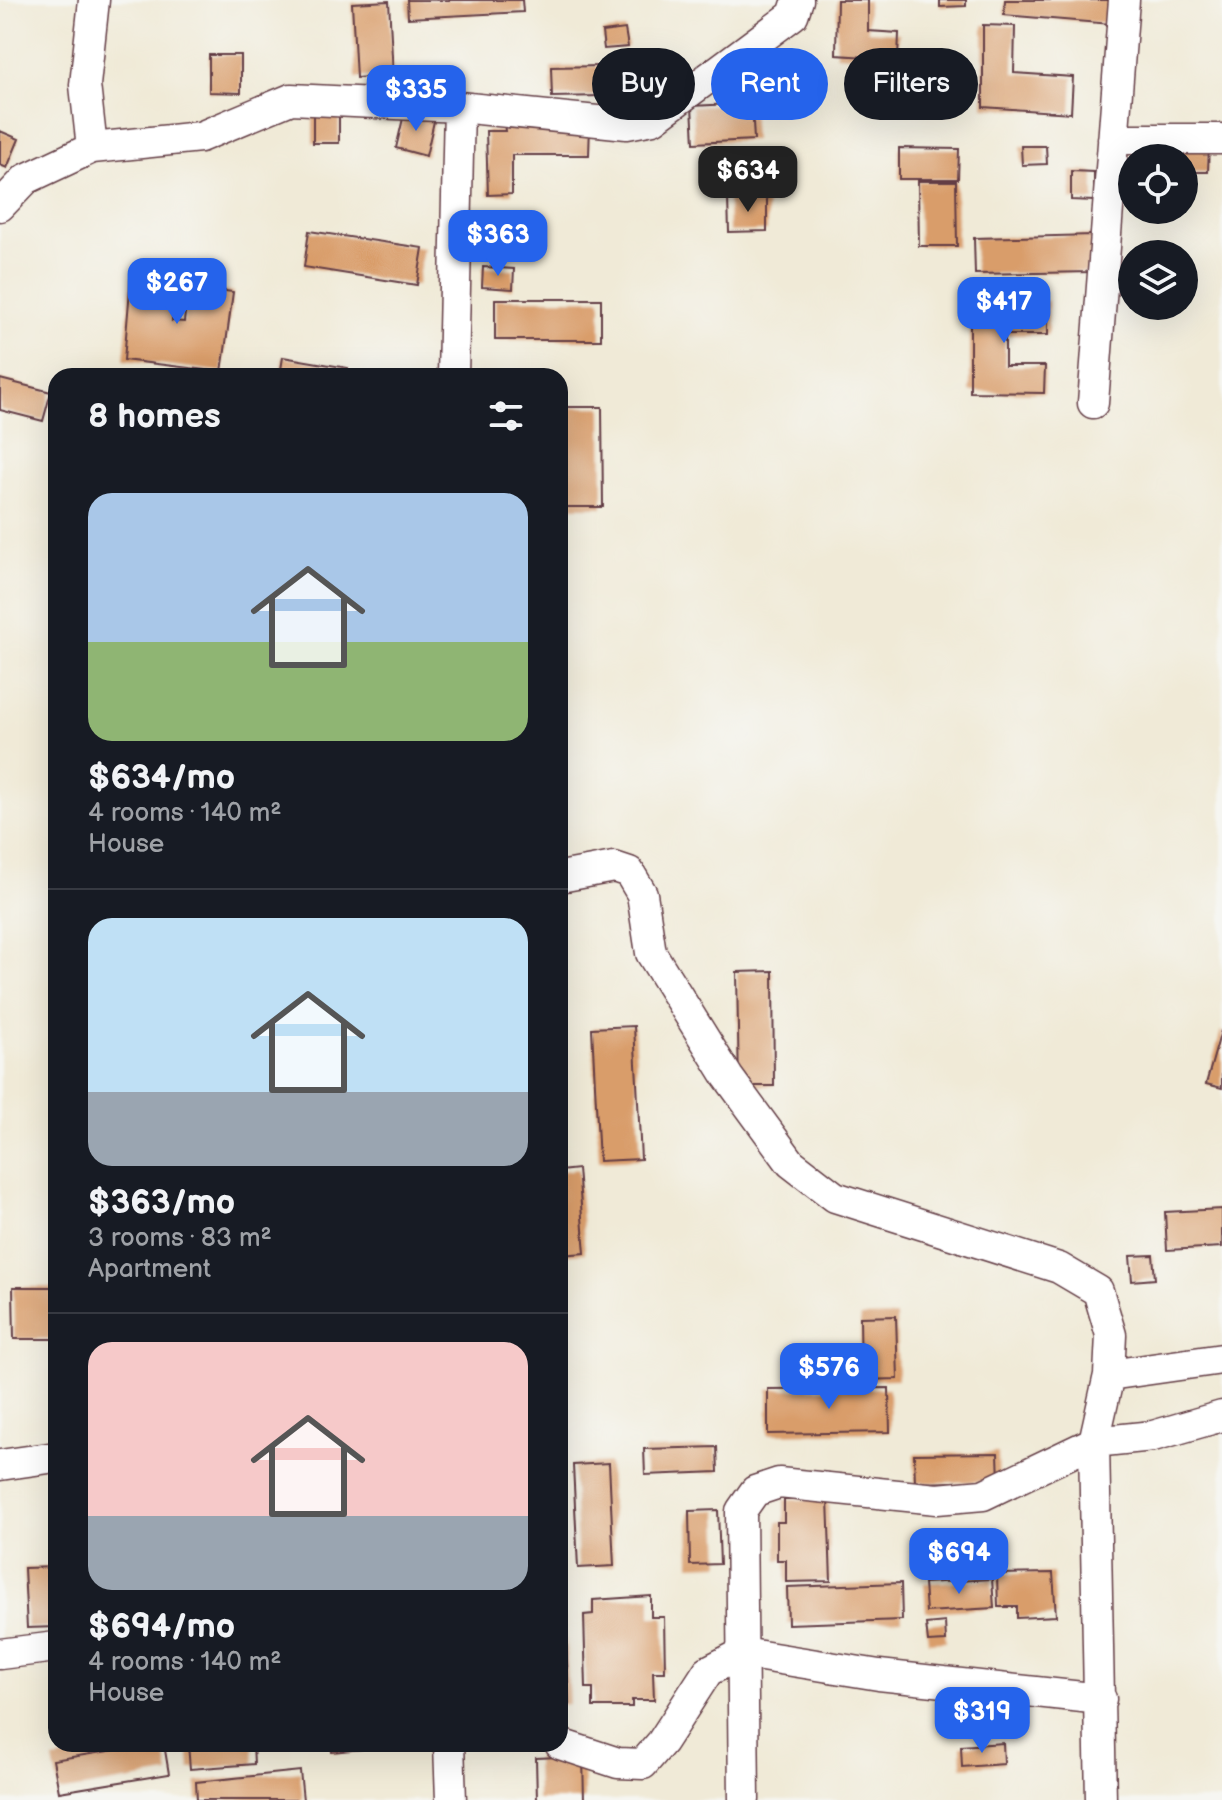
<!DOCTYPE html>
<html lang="en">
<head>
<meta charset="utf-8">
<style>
  body { margin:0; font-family:"Balsamiq Sans",sans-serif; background:#242831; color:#f1f3f6; height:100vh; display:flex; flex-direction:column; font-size:30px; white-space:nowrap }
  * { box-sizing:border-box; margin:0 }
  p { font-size:26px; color:#9ea1a6 }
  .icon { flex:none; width:44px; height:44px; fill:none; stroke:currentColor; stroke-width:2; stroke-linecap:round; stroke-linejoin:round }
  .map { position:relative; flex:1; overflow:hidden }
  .details { position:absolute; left:48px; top:368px; width:520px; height:1384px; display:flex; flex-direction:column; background:#171b24; border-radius:24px; box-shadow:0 8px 32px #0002 }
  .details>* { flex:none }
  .hud { position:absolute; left:592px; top:48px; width:510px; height:72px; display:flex; gap:16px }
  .buttons { position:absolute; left:1118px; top:144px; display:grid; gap:16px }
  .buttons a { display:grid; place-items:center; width:80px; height:80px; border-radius:50%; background:#171b24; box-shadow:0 8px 32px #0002; font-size:40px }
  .price { position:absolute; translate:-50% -68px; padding:0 18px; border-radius:16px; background:#2563eb; color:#fff; font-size:26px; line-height:52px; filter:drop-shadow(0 2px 4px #0008) }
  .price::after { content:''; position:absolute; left:50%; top:48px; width:24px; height:18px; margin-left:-12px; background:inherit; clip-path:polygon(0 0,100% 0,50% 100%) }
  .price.selected { background:#222; color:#fff }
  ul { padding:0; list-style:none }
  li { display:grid; align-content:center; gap:16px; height:424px; padding:0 40px }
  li+li { border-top:2px solid #363941 }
  li span { display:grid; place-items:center; height:248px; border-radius:24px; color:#555 }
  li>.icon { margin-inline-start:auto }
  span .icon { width:144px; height:144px; fill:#fffc; stroke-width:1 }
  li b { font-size:34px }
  h2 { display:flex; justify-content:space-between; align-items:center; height:96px; padding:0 40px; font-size:34px }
  .pill { padding:0 28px; border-radius:36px; background:#171b24; box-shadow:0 8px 32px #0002; font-size:28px; line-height:72px }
  .pill.selected { background:#2563eb; color:#fff }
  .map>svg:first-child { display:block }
  .building { fill:#d99d6a }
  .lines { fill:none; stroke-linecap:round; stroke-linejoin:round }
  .minor-casing { stroke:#633d45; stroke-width:33 }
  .minor { stroke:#fff; stroke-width:30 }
</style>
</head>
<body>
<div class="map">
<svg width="1222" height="1800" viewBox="0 0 1222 1800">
  <rect width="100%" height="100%" fill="#f6f6f2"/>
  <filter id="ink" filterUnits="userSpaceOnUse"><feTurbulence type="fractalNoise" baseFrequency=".0125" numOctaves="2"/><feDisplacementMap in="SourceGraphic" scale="16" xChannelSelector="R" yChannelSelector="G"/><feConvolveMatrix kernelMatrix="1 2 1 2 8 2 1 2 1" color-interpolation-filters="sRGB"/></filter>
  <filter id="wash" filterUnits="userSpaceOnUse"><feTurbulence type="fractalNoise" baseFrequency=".006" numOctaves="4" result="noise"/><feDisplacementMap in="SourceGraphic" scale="32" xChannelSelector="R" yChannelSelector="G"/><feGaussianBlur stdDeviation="1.8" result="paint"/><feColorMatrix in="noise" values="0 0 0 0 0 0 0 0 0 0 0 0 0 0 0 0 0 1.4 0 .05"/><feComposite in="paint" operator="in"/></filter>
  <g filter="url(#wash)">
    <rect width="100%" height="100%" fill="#f0ead7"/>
    <g id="blocks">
      <path class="building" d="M407,0H522L523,12L408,18Z
        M837,0H868V31L899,33L898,59L836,55Z
        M940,0H966V6L940,7Z
        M1005,0H1112L1111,24L1004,15Z
        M389,1L393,75L356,78L352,3Z
        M983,25L1015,26L1014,73L1073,77L1071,113L983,107Z
        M625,29L628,47L604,49L602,32Z
        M209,55H241V93L209,92Z
        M653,65L654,95L552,97L551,67Z
        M752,103L754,140L694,143L692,106Z
        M405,110L435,117L426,156L396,148Z
        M313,113H339V143H313Z
        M504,123L590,124L589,155H512V194L488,195L486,131H505Z
        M0,131L19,139L7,168L0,165Z
        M1168,143H1209L1208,172H1184V158H1167Z
        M1021,146H1046L1047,164L1022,165Z
        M899,148L959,149L958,179H899Z
        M1071,171L1094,172V201L1071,200Z
        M918,181H956L957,246H919Z
        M767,197V231L729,232L728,198Z
        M309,231L423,248L417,285L304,267Z
        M1093,235V272L975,274L974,238Z
        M483,267L514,269L513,289L482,287Z
        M131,277L175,280L172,321L184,322L188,286L233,292L222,372L124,360Z
        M495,299H601V340H495Z
        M970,301H1048V335H1005V366H1045L1044,393L970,392Z
        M283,357L348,368L347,376H280Z
        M0,379L51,392L43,421L0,410Z
        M560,407H602L603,507H560Z
        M773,971L774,1086H739L737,972Z
        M634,1026L641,1159L599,1161L592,1028Z
        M1221,1031H1222V1088L1206,1084Z
        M578,1169L585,1253L560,1255V1171Z
        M1222,1209V1247L1167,1250L1165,1212Z
        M1153,1255L1155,1279L1132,1281L1130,1256Z
        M13,1287H56V1339H14Z
        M896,1316L898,1379L861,1380L860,1317Z
        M889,1388L890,1432L768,1434V1389Z
        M717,1447L718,1472L645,1475L644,1449Z
        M998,1453L999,1481L915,1483L914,1454Z
        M609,1463L614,1566L578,1568L573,1465Z
        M828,1499L831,1581L786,1582V1560H777V1522H784V1500Z
        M718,1510L720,1564L690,1565L689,1511Z
        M56,1567V1627L27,1628L24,1568Z
        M1053,1573L1056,1616L1017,1618V1607H998L997,1574Z
        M992,1579L994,1608L926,1612L924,1583Z
        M901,1583L902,1620L788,1624L787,1587Z
        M651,1596V1617H664L665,1672H653L654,1700H632V1707H593V1688H586L584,1615L593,1614V1600Z
        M560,1618H565L569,1704L560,1705Z
        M945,1622L946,1641L928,1642L926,1624Z
        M1003,1743L1004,1764L962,1767L961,1746Z
        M152,1744H164L169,1774L59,1792L53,1760Z
        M188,1744H253L254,1764L190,1769Z
        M331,1744H396L397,1746L332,1752Z
        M583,1756L584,1800H537L536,1758Z
        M300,1771L303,1800H197L196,1782Z"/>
    </g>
  </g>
  <g filter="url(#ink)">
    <use href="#blocks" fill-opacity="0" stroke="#633d45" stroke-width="2"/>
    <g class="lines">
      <g class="minor-casing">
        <path id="minor" d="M1113,139H1222
          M92,148L85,85L94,0
          M0,206L26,179L92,148L200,137L291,99L459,107L627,124L653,119L793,15L798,0
          M453,376L459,107
          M1093,403L1124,0
          M560,877L614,867L629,872L642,894L651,953L728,1077L791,1163L835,1197L1059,1268L1098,1291L1111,1335L1109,1375L1094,1442L1101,1800
          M1109,1375L1222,1359
          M0,1465L56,1457
          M0,1654L56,1647
          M449,1744L451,1800
          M560,1744L618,1763L643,1764L662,1742L708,1671L743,1653L879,1675L1101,1699
          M744,1800L741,1511L755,1491L779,1483L937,1499L983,1495L1094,1442L1153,1436L1222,1416"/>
      </g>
      <use href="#minor" class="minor"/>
    </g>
  </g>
</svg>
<div class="buttons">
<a><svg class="icon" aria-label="locate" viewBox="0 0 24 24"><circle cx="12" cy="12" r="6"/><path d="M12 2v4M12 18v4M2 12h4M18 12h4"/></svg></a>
<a><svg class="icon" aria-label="layers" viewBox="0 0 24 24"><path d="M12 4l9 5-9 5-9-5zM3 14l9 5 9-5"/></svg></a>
</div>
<b class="price" style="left:416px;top:133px">$335</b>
<b class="price selected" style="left:748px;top:214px">$634</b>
<b class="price" style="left:498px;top:278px">$363</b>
<b class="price" style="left:177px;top:326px">$267</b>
<b class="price" style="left:1004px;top:345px">$417</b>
<b class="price" style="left:829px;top:1411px">$576</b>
<b class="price" style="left:959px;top:1596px">$694</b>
<b class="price" style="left:982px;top:1755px">$319</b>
<div class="hud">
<a class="pill">Buy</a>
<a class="pill selected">Rent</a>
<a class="pill">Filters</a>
</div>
<section class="details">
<h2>8 homes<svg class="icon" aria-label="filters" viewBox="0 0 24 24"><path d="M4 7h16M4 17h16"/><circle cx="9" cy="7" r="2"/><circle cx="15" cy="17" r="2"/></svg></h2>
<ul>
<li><span style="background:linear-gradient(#a9c7e8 60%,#8fb573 0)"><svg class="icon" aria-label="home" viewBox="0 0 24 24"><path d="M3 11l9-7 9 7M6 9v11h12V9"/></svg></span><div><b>$634/mo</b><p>4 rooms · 140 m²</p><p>House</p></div></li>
<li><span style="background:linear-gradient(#bfe0f5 70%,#9aa5b1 0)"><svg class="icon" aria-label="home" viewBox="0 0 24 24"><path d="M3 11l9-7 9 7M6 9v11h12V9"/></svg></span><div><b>$363/mo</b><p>3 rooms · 83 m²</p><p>Apartment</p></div></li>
<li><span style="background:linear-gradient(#f6c9c9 70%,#9aa5b1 0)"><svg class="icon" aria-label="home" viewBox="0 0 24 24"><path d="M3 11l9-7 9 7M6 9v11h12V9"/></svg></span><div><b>$694/mo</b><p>4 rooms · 140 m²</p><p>House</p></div></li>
</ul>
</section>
</div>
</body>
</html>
